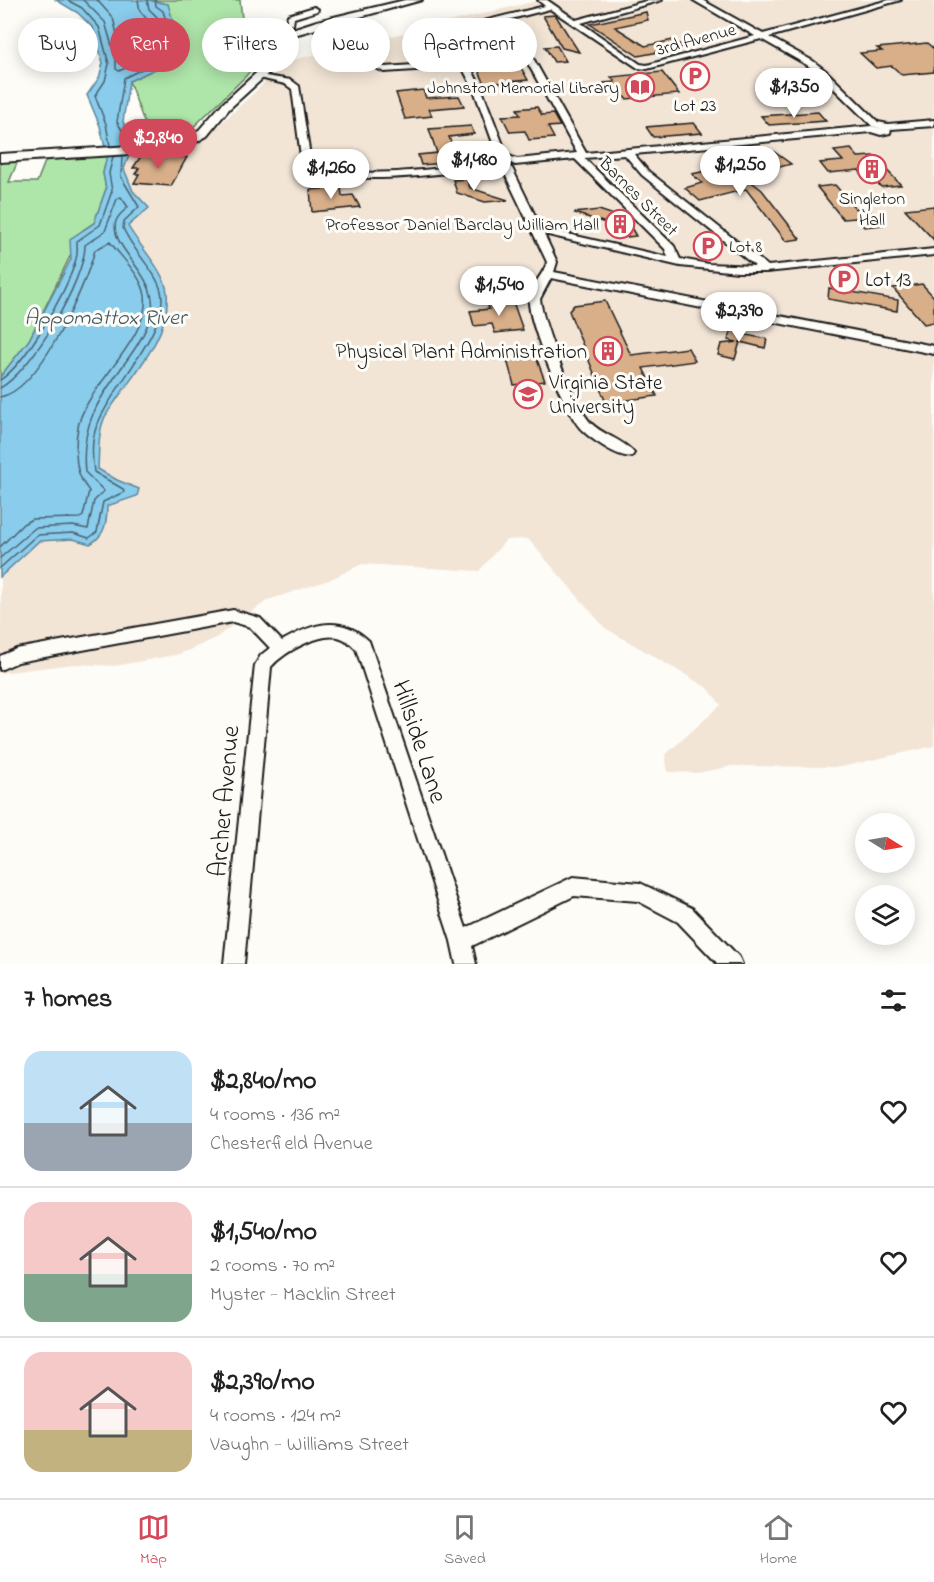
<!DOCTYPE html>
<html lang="en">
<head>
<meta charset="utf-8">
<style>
  body { margin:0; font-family:"Indie Flower",sans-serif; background:#f6f6f6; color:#222; height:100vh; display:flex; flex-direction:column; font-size:22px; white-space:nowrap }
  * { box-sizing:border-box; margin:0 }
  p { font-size:20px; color:#767676 }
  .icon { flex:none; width:33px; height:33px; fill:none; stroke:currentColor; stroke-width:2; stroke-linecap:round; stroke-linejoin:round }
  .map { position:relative; height:964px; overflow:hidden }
  .sheet { display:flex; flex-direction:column; background:#fff; flex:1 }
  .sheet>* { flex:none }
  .banner { position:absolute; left:18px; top:18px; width:600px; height:54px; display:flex; gap:12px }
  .needle { width:39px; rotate:101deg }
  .buttons { position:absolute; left:855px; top:813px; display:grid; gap:12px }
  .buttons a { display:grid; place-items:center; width:60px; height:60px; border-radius:50%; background:#fff; box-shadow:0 3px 15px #0003; font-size:30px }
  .price { position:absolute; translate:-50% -51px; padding:0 14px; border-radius:21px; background:#fff; color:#222; font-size:20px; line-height:39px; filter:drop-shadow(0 2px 3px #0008) }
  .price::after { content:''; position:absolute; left:50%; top:36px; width:18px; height:14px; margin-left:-9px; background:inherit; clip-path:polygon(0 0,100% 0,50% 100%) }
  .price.selected { background:#d1495b; color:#fff }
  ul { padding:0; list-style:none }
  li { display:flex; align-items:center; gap:18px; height:150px; padding:0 24px }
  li+li { border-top:2px solid #e0e0e0 }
  li span { display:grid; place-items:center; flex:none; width:168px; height:120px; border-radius:18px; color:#555 }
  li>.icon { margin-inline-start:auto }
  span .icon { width:72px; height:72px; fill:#fffc; stroke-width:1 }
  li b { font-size:26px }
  h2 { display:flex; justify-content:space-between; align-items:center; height:72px; padding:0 24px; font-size:26px }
  .chip { padding:0 21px; border-radius:27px; background:#fff; box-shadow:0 3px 15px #0003; font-size:21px; line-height:54px }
  .chip.selected { background:#d1495b; color:#fff }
  .tabs { display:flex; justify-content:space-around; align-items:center; height:84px; border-top:2px solid #e0e0e0; background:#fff; font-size:16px; color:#767676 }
  .tabs a { display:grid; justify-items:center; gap:3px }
  .tabs .selected { color:#d1495b }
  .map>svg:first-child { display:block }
  .built { fill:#f2e5d6 }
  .green { fill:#aee5a9; stroke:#658062; stroke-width:1.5 }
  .water { fill:#8accec; stroke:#5e8699; stroke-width:1.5 }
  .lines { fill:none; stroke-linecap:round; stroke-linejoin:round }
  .shore { stroke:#48626f; stroke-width:1.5 }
  .building { fill:#d9af8a; stroke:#1c1c1c; stroke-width:1.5 }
  .minor-casing { stroke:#1c1c1c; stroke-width:4 }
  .secondary-casing { stroke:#1c1c1c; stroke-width:4 }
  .minor { fill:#fdfcf7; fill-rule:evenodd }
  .secondary { fill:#fdfcf7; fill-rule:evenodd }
  .labels { text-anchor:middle; stroke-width:6; stroke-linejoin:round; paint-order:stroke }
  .far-street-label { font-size:18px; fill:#1c1c1c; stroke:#fdfcf7 }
  .far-poi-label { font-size:18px; fill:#1c1c1c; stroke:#fdfcf7; text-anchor:end }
  .poi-label { font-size:21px; fill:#1c1c1c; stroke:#fdfcf7; text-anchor:start }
  .water-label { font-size:22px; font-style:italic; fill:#425a65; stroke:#fdfcf7 }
  .near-street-label { font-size:26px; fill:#1c1c1c; stroke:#fdfcf7 }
</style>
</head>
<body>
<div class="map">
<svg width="934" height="964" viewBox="0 0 934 964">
  <rect width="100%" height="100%" fill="#fdfcf7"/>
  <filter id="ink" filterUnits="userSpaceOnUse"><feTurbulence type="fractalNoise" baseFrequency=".0167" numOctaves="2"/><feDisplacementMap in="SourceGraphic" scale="12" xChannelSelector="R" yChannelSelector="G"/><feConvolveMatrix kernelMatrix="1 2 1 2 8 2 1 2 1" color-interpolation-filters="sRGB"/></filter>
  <g filter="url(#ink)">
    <path class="built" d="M540,0H934V746L841,767L732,766L698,773L668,772L665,755L721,705L708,688L605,628L528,539L506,540L479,571L362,564L329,580L268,600L214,639L180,654L115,666L74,664L0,673L1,574L39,541L73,539L90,544L102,535L107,506L137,496L139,489L117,480L98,469L99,443L104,419L156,340L166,313L167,292L158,270L138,244L128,226L148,208L133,191L124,169L129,155L155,154L202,141L288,61Z"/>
    <path class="green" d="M148,0H240L245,47L270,48L245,77L182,138L152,144L129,81L166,64L168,4Z
      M107,156L103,173L106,189L94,223L83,230L29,340L0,377V161H18L9,182H37L46,159Z"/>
    <path class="water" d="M56,0H148L168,4L181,49L166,64L129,81L123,122L135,140L124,169L133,191L149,208L128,226C138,245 166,272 167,293C171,332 138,369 117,399C113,405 107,412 104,419C98,434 99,452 98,469L117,480L139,489L137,496L107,506C107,522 105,536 90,544L73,539L39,541L0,577V377L29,340L71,259L70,239L94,223L106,189L103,173L107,156L100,126L87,95L99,78L103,63L93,28L78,13Z"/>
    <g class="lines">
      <path class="shore" d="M67,0L82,8L99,27L109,64L105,81L95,96L106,124L110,146
        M83,0L105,22L116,60V69L119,71L158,53L166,45L157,17L149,9L147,0
        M97,0L113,18L119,42L127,57L153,46L156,42L150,23L140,11L138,0
        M127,145L128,140L117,122L124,78L162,59L174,47L163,11L156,6L155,0
        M0,380C26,364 68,289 76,259C78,253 77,247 77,241L100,225L112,191L109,173L113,157
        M0,388C31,372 85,280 85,245L105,231L117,199L121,197L128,207C124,211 118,215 116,221C108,247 158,275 152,311C148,329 138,345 127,360C100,398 80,423 85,472L104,491L94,501L88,529L73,526L35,528L0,558
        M0,397C40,390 85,287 95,250L110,242C121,257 143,277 145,296C150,332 100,377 85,408C78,420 76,435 76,448C76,466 78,477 89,491L83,516L80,518L32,519L23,524L0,547
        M0,568L37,535L73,533L89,538L97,532L103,502L124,492L123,489L94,472C92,458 91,445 95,431C106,393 171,329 161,291C156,271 132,250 123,228L124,221L139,207L121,177L122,156"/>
    </g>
    <path class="building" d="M646,12L648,20L615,27L645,46L673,40L684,47L638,56L590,24Z
      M555,15L556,16L579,52L562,48L543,16Z
      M460,41L465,53L511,50L528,80L485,84L477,67L500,65L451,52L447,42Z
      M927,43L934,49V72L902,75L892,66L876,68L860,53L882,51L877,48Z
      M557,46L566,61L554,62L545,47Z
      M662,72L679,94L626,99L621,92L610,93L604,83L615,82L611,77Z
      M423,90L426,98L459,96L464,106L429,109L432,116L405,119L396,93Z
      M537,107L542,115L553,114L560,126L548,127L554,138L529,140L525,131L510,132L502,116L520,115L517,109Z
      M818,112L826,121L769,125L761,116Z
      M694,123L702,133L653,137L646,127Z
      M471,126L474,134L449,137L458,162L421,165L418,155L437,153L429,129Z
      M851,149L858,157L873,156L901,185L881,187L868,172L861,173L859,170L828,173L820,163L843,161L834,151Z
      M773,151L791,164L765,171L747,157Z
      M141,156L187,157L171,186L134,183L139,174H135L139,168H133Z
      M735,169L762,190L800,239L786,241L746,189L700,201L685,188L702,183L692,174L711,170L723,179L737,176L733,171Z
      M467,179L470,188L508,200L485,202L457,193L453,180Z
      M835,185L856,209L868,208L883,225L864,227L856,218L843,219L817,187Z
      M341,187L342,196L353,195L360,207L312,212L310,190Z
      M934,206V240L905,209Z
      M599,210L626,219L636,236L620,238L612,225L574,213Z
      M922,284L934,297V322L924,324L893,288Z
      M829,288L898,300L897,311L828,299Z
      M512,299L523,330L495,333L492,324L474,326L470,311L489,309L487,302Z
      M605,301L631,355L688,348L695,361L643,368L657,396L606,403L569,311L574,305Z
      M733,326L743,328L741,334L767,339L765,348L740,342L735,359L718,355L721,344L737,342L728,340Z
      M536,357L545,381L514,385L507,360Z"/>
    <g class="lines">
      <g class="minor-casing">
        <path id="minor" d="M538,0H547L576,20L650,0H662L581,23L640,64L647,65L755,36L693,0H702L763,34L889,0H901L769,37L813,61L826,71L878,122L888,124L934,120V126L891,129L890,133L881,135L871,132L634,154L648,171L768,266L934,249V255L766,272H738L680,266L544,234L557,262L554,272L934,346V354L551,278L540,299C543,324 574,407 592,424C603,435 624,440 634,453L632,456C620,460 588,437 580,428C565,410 527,321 529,299C530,285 544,275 547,262L503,170L496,167C451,172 355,188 315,169C310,167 305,161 301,157L292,89L285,84L255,77L259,75L291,80L299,86L310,156C314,159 318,163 321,165C354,182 455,166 493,162L498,157L474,90L462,67L384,72L374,67L368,48L375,46L382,66L385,67L442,63L434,39L439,32L545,6ZM550,9L638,68L647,69L761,39L807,65L820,75L872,126L883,129L871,126L586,153L533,58L529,56L525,58L577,153L517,159L507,155L482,90L469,64L465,62L449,63L442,39L445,36ZM625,155L642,175L755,266L709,264L680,259L674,246L584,158ZM575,159L665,249L668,257L541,228L512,168L502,163L507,161L515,165Z
          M314,7L318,9L317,11L294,18L293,25L286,23L288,15Z
          M233,610L260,618L282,641C313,623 341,614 369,641L466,928L573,877L640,883L692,908L739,957L742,964H718L678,922L638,901L574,896L472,946L476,964H456L451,941L356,649C352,645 347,640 341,638C321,631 284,652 271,667L244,964H224L255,665L261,655L270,648L250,627L233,622L18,662L0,670V656L16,649Z"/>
      </g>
      <g class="secondary-casing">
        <path id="secondary" d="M405,0H422L294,35L273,69L229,109L207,136L189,146L164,152L0,162V154L164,144L181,140L199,130L221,105L265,65L286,31L317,21Z"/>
      </g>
      <use href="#minor" class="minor"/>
      <use href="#secondary" class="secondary"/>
    </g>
  </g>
  <defs>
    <g id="parking-ring" transform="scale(1.5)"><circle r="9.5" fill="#fdfcf7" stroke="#d1495b" stroke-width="1.5"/><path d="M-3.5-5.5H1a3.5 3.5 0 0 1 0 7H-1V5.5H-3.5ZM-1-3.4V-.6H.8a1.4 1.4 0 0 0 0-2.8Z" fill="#d1495b"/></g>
    <g id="library-ring" transform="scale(1.5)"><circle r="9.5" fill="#fdfcf7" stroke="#d1495b" stroke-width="1.5"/><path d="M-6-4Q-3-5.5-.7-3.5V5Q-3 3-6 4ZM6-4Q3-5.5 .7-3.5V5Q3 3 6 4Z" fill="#d1495b"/></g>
    <g id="building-ring" transform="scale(1.5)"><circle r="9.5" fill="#fdfcf7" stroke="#d1495b" stroke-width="1.5"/><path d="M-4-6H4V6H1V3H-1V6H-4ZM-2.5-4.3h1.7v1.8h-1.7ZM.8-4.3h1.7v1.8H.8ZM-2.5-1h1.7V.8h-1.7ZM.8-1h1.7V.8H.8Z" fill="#d1495b"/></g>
    <g id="university-ring" transform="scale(1.5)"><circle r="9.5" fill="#fdfcf7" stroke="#d1495b" stroke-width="1.5"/><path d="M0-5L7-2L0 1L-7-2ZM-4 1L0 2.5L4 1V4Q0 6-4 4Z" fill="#d1495b"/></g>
  </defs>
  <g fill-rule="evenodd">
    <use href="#parking-ring" x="695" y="76"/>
    <use href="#library-ring" x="640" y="87"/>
    <use href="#building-ring" x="872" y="169"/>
    <use href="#building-ring" x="620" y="224"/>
    <use href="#parking-ring" x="708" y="246"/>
    <use href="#parking-ring" x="844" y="279"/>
    <use href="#building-ring" x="608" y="351"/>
    <use href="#university-ring" x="528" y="394"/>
  </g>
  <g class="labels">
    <g class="far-street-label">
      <text transform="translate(696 39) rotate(-15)" y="6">3rd Avenue</text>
      <text transform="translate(639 196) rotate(45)" y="6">Barnes Street</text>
    </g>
    <g class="far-poi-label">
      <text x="619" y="93">Johnston Memorial Library</text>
      <text x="695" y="111" text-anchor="middle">Lot 23</text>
      <text x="872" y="204" text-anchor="middle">Singleton<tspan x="872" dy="21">Hall</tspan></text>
      <text x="599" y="230">Professor Daniel Barclay William Hall</text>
      <text x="729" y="252" text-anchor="start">Lot 8</text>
    </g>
    <g class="poi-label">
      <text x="865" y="286">Lot 13</text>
      <text x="587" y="358" text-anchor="end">Physical Plant Administration</text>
      <text x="549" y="389">Virginia State<tspan x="549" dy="24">University</tspan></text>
    </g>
    <g class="water-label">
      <text x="105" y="324">Appomattox River</text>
    </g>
    <g class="near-street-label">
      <text transform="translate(421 741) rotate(72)" y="9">Hillside Lane</text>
      <text transform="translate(223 801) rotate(-85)" y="9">Archer Avenue</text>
    </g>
  </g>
</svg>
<div class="buttons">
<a><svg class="needle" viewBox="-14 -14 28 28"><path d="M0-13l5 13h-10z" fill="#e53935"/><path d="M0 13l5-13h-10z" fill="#767676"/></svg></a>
<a><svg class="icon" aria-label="layers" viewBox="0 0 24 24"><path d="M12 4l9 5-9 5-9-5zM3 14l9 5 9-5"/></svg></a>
</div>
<b class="price" style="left:794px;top:119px">$1,350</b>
<b class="price selected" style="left:158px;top:170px">$2,840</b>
<b class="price" style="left:474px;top:192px">$1,480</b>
<b class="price" style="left:740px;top:197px">$1,250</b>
<b class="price" style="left:331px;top:200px">$1,260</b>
<b class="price" style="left:499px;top:317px">$1,540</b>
<b class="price" style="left:739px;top:343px">$2,390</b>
<div class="banner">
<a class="chip">Buy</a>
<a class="chip selected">Rent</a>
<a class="chip">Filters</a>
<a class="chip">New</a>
<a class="chip">Apartment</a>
</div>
</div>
<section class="sheet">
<h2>7 homes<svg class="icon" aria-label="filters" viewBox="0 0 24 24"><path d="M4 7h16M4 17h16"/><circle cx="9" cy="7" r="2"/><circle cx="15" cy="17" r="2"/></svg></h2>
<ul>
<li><span style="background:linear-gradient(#bfe0f5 60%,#9aa5b1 0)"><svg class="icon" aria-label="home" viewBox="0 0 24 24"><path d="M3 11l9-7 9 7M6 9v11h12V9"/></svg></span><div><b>$2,840/mo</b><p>4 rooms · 136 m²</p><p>Chesterfield Avenue</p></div><svg class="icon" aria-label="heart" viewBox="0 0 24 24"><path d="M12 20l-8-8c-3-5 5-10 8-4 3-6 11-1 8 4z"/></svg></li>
<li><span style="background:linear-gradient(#f6c9c9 60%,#7fa58c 0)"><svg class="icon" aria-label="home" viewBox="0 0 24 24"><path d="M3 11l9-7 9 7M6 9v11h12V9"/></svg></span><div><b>$1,540/mo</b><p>2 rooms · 70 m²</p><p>Myster - Macklin Street</p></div><svg class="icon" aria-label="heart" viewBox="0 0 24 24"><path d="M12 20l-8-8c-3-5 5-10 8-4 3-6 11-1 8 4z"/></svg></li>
<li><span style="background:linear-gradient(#f6c9c9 65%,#c2b280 0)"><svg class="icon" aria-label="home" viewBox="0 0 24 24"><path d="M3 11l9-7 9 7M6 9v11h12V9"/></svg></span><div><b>$2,390/mo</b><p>4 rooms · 124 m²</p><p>Vaughn - Williams Street</p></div><svg class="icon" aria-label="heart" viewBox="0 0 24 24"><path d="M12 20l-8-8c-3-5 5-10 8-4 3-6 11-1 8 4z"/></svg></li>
</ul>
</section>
<nav class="tabs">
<a class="selected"><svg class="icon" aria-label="map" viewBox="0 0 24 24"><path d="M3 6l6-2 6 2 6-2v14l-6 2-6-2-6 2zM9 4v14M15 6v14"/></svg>Map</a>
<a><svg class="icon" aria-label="saved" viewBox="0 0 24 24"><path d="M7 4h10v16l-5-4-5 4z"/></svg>Saved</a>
<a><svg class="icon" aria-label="home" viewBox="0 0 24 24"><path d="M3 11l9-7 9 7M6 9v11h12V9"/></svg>Home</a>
</nav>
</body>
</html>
